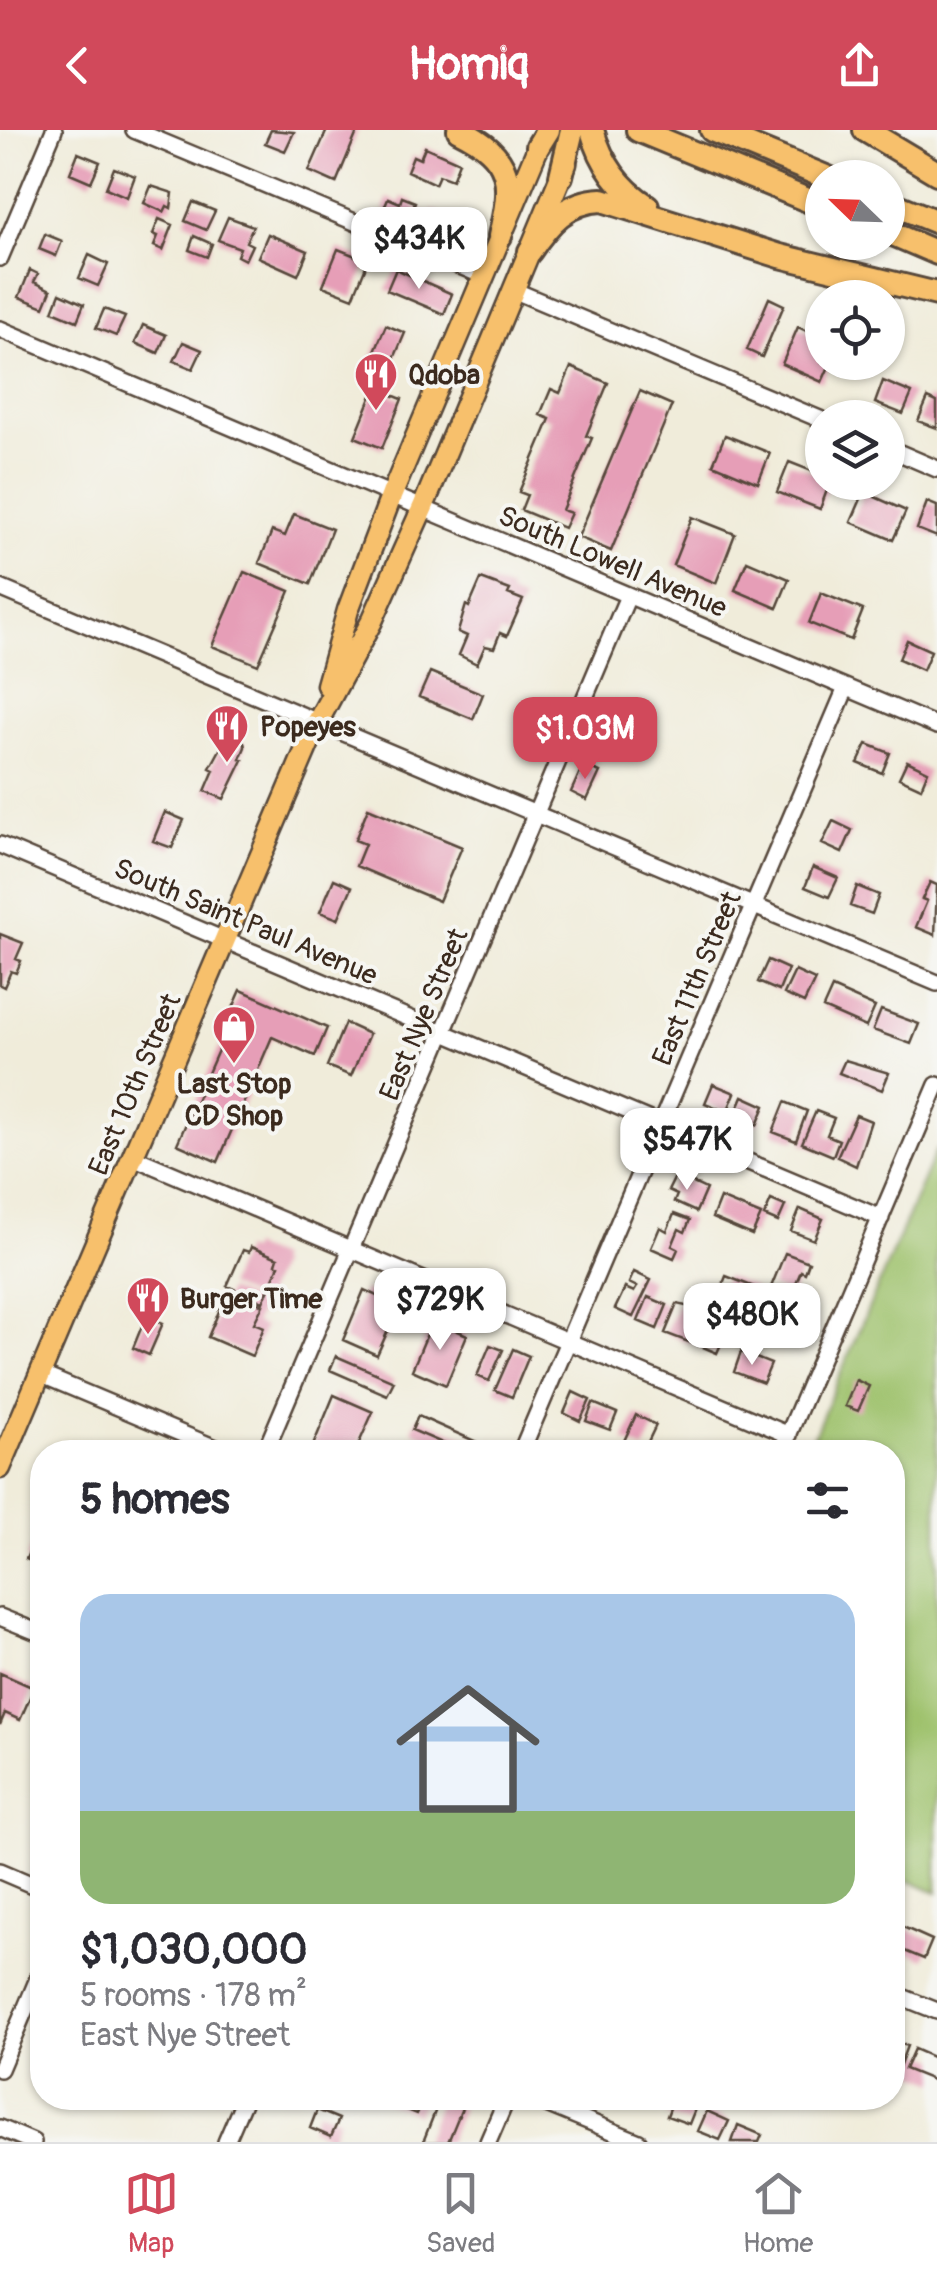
<!DOCTYPE html>
<html lang="en">
<head>
<meta charset="utf-8">
<style>
  body { margin:0; font-family:Pangolin,sans-serif; background:#f7f7f7; color:#2b2b33; height:100vh; display:flex; flex-direction:column; font-size:38px; white-space:nowrap }
  * { box-sizing:border-box; margin:0 }
  p { font-size:32px; color:#7c7c81 }
  .icon { flex:none; width:55px; height:55px; fill:none; stroke:currentColor; stroke-width:2; stroke-linecap:round; stroke-linejoin:round }
  .map { position:relative; flex:1; overflow:hidden }
  .side { position:absolute; left:30px; top:1310px; width:875px; height:670px; display:flex; flex-direction:column; background:#fff; border-radius:40px; box-shadow:0 2px 8px #0004 }
  .side>* { flex:none }
  .needle { width:65px; rotate:293deg }
  .buttons { position:absolute; left:805px; top:30px; display:grid; gap:20px }
  .buttons a { display:grid; place-items:center; width:100px; height:100px; border-radius:50%; background:#fff; box-shadow:0 2px 8px #0004; font-size:50px }
  .price { position:absolute; translate:-50% -85px; padding:0 22px; border-radius:20px; background:#fff; color:#222; font-size:32px; line-height:65px; filter:drop-shadow(0 2px 5px #0008) }
  .price::after { content:''; position:absolute; left:50%; top:60px; width:30px; height:22px; margin-left:-15px; background:inherit; clip-path:polygon(0 0,100% 0,50% 100%) }
  .price.active { background:#d1495b; color:#fff }
  ul { padding:0; list-style:none }
  li { display:grid; align-content:center; gap:20px; height:530px; padding:0 50px }
  li span { display:grid; place-items:center; height:310px; border-radius:30px; color:#555 }
  li>.icon { margin-inline-start:auto }
  span .icon { width:180px; height:180px; fill:#fffc; stroke-width:1 }
  li b { font-size:42px }
  h2 { display:flex; justify-content:space-between; align-items:center; height:120px; padding:0 50px; font-size:42px }
  header { display:flex; justify-content:space-between; align-items:center; height:130px; padding:0 50px; background:#d1495b; color:#fff; font-size:45px; font-weight:700 }
  .menu { display:flex; justify-content:space-around; align-items:center; height:140px; border-top:2px solid #e1e1e2; background:#fff; font-size:28px; color:#7c7c81 }
  .menu a { display:grid; justify-items:center; gap:5px }
  .menu .active { color:#d1495b }
  .map>svg:first-child { display:block }
  .green { fill:#9dc16b; stroke:#6c7644; stroke-width:2.5 }
  .building { fill:#e69eb7 }
  .lines { fill:none; stroke-linecap:round; stroke-linejoin:round }
  .minor-casing { stroke:#56473a; stroke-width:20 }
  .major-casing { stroke:#56473a; stroke-width:25 }
  .highway-casing { stroke:#56473a; stroke-width:28 }
  .minor { stroke:#fff; stroke-width:15 }
  .major { stroke:#f7c06c; stroke-width:20 }
  .highway { stroke:#f7c06c; stroke-width:22 }
  .labels { text-anchor:middle; stroke-width:8; stroke-linejoin:round; paint-order:stroke }
  .poi-label { font-size:28px; font-weight:bold; fill:#3b2a1e; stroke:#f6f6f2; text-anchor:start }
  .street-label { font-size:28px; fill:#3b2a1e; stroke:#f6f6f2 }
</style>
</head>
<body>
<header><svg class="icon" aria-label="back" viewBox="0 0 24 24"><path d="M15 5l-7 7 7 7"/></svg>Homiq<svg class="icon" aria-label="share" viewBox="0 0 24 24"><path d="M12 15V3M7 8l5-5 5 5M5 13v7h14v-7"/></svg></header>
<div class="map">
<svg width="937" height="2012" viewBox="0 0 937 2012">
  <rect width="100%" height="100%" fill="#f6f6f2"/>
  <filter id="ink" filterUnits="userSpaceOnUse"><feTurbulence type="fractalNoise" baseFrequency=".01" numOctaves="2"/><feDisplacementMap in="SourceGraphic" scale="20" xChannelSelector="R" yChannelSelector="G"/><feConvolveMatrix kernelMatrix="1 2 1 2 8 2 1 2 1" color-interpolation-filters="sRGB"/></filter>
  <filter id="wash" filterUnits="userSpaceOnUse"><feTurbulence type="fractalNoise" baseFrequency=".0048" numOctaves="4" result="noise"/><feDisplacementMap in="SourceGraphic" scale="40" xChannelSelector="R" yChannelSelector="G"/><feGaussianBlur stdDeviation="2.25" result="paint"/><feColorMatrix in="noise" values="0 0 0 0 0 0 0 0 0 0 0 0 0 0 0 0 0 1.4 0 .05"/><feComposite in="paint" operator="in"/></filter>
  <g filter="url(#wash)">
    <rect width="100%" height="100%" fill="#f0ecda"/>
    <path class="green" d="M937,1018V1763L893,1744L892,1322H807Z"/>
    <g id="blocks">
      <path class="building" d="M271,0L294,2L285,21L265,13Z
        M327,0H358L336,53L309,41Z
        M425,17L459,32L452,50L439,45L435,54L407,41L413,26L420,29Z
        M78,23L100,32L91,52L70,43Z
        M114,38L135,46L127,67L106,58Z
        M151,56L173,63L171,78L167,76L164,82L144,73Z
        M402,67L415,72L413,77L431,84L432,80L445,85L443,90L454,95L449,107L383,80L388,68L400,73Z
        M193,72L215,81L206,100L185,91Z
        M228,87L253,96L246,112L252,115L245,130L237,126L240,118L218,110Z
        M159,89L173,95L163,120L154,116L158,106L153,104Z
        M45,104L62,111L56,126L39,119Z
        M268,104L308,121L298,145L258,127Z
        M194,106L212,114L207,127L189,120Z
        M338,119L368,131L353,168L323,156Z
        M89,125L108,134L98,156L79,148Z
        M396,139L452,164L444,184L387,160Z
        M30,140L38,144L34,152L51,160L44,177L19,167Z
        M60,163L84,174L77,191L53,181Z
        M769,168L784,175L762,227L747,220Z
        M104,179L125,187L116,206L96,198Z
        M143,195L166,205L158,223L135,213Z
        M386,195L405,203L390,238L371,230Z
        M798,197L822,208V232H831L822,252L782,234Z
        M183,212L202,220L193,239L174,231Z
        M571,237L608,253L586,306L592,308L562,380L571,383L564,398L521,380L527,365L519,362L550,289L540,285L551,259L560,263Z
        M883,251L912,263L903,284L875,273Z
        M375,258L402,269L382,318L355,307Z
        M640,261L672,275L611,421L578,407Z
        M928,268L937,272V298L918,291Z
        M725,305L770,323L758,353L713,334Z
        M789,332L822,345V352H830L820,379L777,362Z
        M864,362L906,381L893,410L851,392Z
        M927,372L937,376V407L917,399Z
        M294,384L332,399L310,454L259,433L272,401L285,406Z
        M692,387L735,404L716,453L673,435Z
        M747,431L789,449L777,478L735,460Z
        M244,442L290,461L258,535L212,516Z
        M481,449L510,460L508,464L523,470L507,506L500,503L494,518L485,516L477,534L459,525L467,506L458,502L466,475L469,477Z
        M821,463L863,480L851,510L809,493Z
        M907,510L931,521L923,540L899,529Z
        M430,542L483,564L473,589L419,567Z
        M228,605L244,612L245,617L240,629L243,630L224,669L205,661L214,640L210,638Z
        M867,614L890,623L882,643L858,633Z
        M907,631L928,641L921,658L899,648Z
        M583,635L600,642L587,670L571,662Z
        M368,678L462,717L439,771L356,736L365,714L355,710Z
        M165,682L184,690L172,718L153,711Z
        M833,691L852,700L842,723L822,714Z
        M813,737L838,748L829,767L805,757Z
        M334,749L352,757L338,789L320,782Z
        M930,752L937,755L935,805L916,797L927,771L922,769Z
        M857,756L879,765L872,784L850,776Z
        M0,804L23,813L16,829L21,831L16,843L11,841L4,857L0,855Z
        M768,830L788,839L779,861L758,852Z
        M795,841L815,850L804,873L784,864Z
        M832,858L875,877L866,897L823,878Z
        M241,860L327,898L315,926L272,907L218,1032L177,1014L219,918L222,919L235,890L229,887Z
        M881,880L919,894L911,914L873,900Z
        M345,893L369,904L351,946L327,936Z
        M845,930L889,943L882,960L839,943Z
        M713,954L735,963L727,982L705,973Z
        M743,966L765,976L757,995L735,985Z
        M785,972L807,981L796,1011L773,1002Z
        M816,981L834,988L827,1005L839,1010L833,1026L802,1013Z
        M856,985L871,991L856,1036L837,1027Z
        M676,1045L706,1059L696,1082L674,1072L677,1065L668,1061Z
        M720,1068L761,1085L752,1105L712,1088Z
        M771,1070L785,1076L778,1092L764,1086Z
        M800,1079L823,1089L814,1110L791,1101Z
        M674,1084L690,1090L685,1102L679,1099L672,1116L678,1119L674,1128L651,1118L660,1097L667,1101Z
        M251,1117L278,1128L276,1134L279,1135L263,1172L227,1156L243,1120L249,1122Z
        M785,1123L809,1132L805,1143L801,1141L791,1165L771,1157Z
        M634,1142L651,1150L633,1187L615,1179L625,1158L634,1162L637,1157L629,1153Z
        M726,1146L754,1157L746,1176L719,1164Z
        M228,1160L263,1175L254,1193L264,1197L252,1226L208,1207Z
        M364,1160L399,1176L377,1225L343,1210Z
        M648,1167L667,1175L657,1199L638,1191Z
        M677,1174L704,1180L691,1213L665,1203Z
        M146,1186L163,1193L149,1225L133,1218Z
        M708,1187L729,1196L717,1223L696,1214Z
        M433,1190L467,1205L446,1255L412,1240Z
        M490,1215L503,1220L489,1251L477,1246Z
        M513,1219L529,1226L512,1267L495,1260Z
        M741,1222L771,1234L763,1253L734,1242Z
        M336,1226L394,1251L387,1265L330,1240Z
        M856,1250L869,1256L858,1281L845,1276Z
        M573,1262L590,1270L580,1291L564,1283Z
        M334,1265L373,1282L355,1322H323L312,1318Z
        M593,1273L617,1283L610,1300L586,1291Z
        M636,1285L656,1295L644,1320L624,1311Z
        M418,1286L479,1313L475,1322H463L412,1300Z
        M42,1390V1436L26,1429Z
        M0,1543L34,1558L20,1590L5,1583L0,1595Z
        M903,1797L932,1810L924,1829L895,1817Z
        M892,1910L907,1916L899,1937L892,1934Z
        M914,1919L937,1929V1952L905,1939Z
        M377,1968H424L417,1984Z
        M440,1969L462,1978L448,2012H423Z
        M673,1970L695,1979L689,1994L667,1986Z
        M317,1980L339,1989L331,2007L310,1998Z
        M707,1981L729,1991L720,2010L698,2001Z
        M738,1995L762,2005L759,2012H732Z"/>
    </g>
  </g>
  <g filter="url(#ink)">
    <use href="#blocks" fill-opacity="0" stroke="#56473a" stroke-width="2.5"/>
    <g class="lines">
      <g class="minor-casing">
        <path id="minor" d="M134,0L484,146
          M0,128L54,0
          M513,160L822,290
          M0,199L937,596
          M888,318L937,339
          M0,458L937,853
          M0,715L881,1088
          M133,1027L789,1305
          M40,1244L225,1322
          M265,1322L628,466
          M521,1322L846,558
          M781,1322L937,955
          M0,1487L42,1504
          M0,1741L42,1759
          M892,1863L937,1881
          M0,1939L42,1839
          M532,1968L639,2012
          M0,1998L33,2012
          M226,2012L245,1968
          M488,2012L507,1968"/>
      </g>
      <g class="major-casing">
        <path id="major" d="M327,555L348,480L392,364L545,1
          M0,1338L318,591L372,491L423,377L566,34"/>
      </g>
      <g class="highway-casing">
        <path id="highway" d="M459,0C513,27 513,51 500,106
          M592,0C601,32 618,58 647,76
          M638,0L822,76
          M712,0L828,48
          M865,0L937,43
          M538,16L548,0
          M561,46L572,0
          M888,72L937,92
          M888,102L937,123
          M530,121C548,94 567,71 602,70L780,126L937,164"/>
      </g>
      <use href="#minor" class="minor"/>
      <use href="#major" class="major"/>
      <use href="#highway" class="highway"/>
    </g>
  </g>
  <defs>
    <g id="restaurant-pin" transform="scale(2.25)"><path d="M0 17L-7.5 6A9.5 9.5 0 1 1 7.5 6Z" fill="#d1495b" stroke="#f6f6f2"/><path d="M-5-6h1v4h1v-4h1v4h1v-4h1v5L-1.5 .5V6h-2V.5L-5-1ZM5-6V6H3V1.5H1.5Q1.5-4 5-6Z" fill="#fff"/></g>
    <g id="shop-pin" transform="scale(2.25)"><path d="M0 17L-7.5 6A9.5 9.5 0 1 1 7.5 6Z" fill="#d1495b" stroke="#f6f6f2"/><path d="M-5-2.5h2.3a2.7 3.5 0 0 1 5.4 0H5L5.5 6h-11ZM-1.5-2.5h3a1.5 2.3 0 0 0-3 0Z" fill="#fff"/></g>
  </defs>
  <g fill-rule="evenodd">
    <use href="#restaurant-pin" x="376" y="244"/>
    <use href="#restaurant-pin" x="227" y="596"/>
    <use href="#shop-pin" x="234" y="897"/>
    <use href="#restaurant-pin" x="148" y="1168"/>
  </g>
  <g class="labels">
    <g class="poi-label">
      <text x="408" y="254">Qdoba</text>
      <text x="260" y="606">Popeyes</text>
      <text x="234" y="963" text-anchor="middle">Last Stop<tspan x="234" dy="32">CD Shop</tspan></text>
      <text x="180" y="1178">Burger Time</text>
    </g>
    <g class="street-label">
      <text transform="translate(613 431) rotate(23)" y="10">South Lowell Avenue</text>
      <text transform="translate(246 791) rotate(23)" y="10">South Saint Paul Avenue</text>
      <text transform="translate(696 848) rotate(-67)" y="10">East 11th Street</text>
      <text transform="translate(423 884) rotate(-67)" y="10">East Nye Street</text>
      <text transform="translate(134 954) rotate(-67)" y="10">East 10th Street</text>
    </g>
  </g>
</svg>
<div class="buttons">
<a><svg class="needle" viewBox="-14 -14 28 28"><path d="M0-13l5 13h-10z" fill="#e53935"/><path d="M0 13l5-13h-10z" fill="#7c7c81"/></svg></a>
<a><svg class="icon" aria-label="locate" viewBox="0 0 24 24"><circle cx="12" cy="12" r="6"/><path d="M12 2v4M12 18v4M2 12h4M18 12h4"/></svg></a>
<a><svg class="icon" aria-label="layers" viewBox="0 0 24 24"><path d="M12 4l9 5-9 5-9-5zM3 14l9 5 9-5"/></svg></a>
</div>
<b class="price" style="left:419px;top:162px">$434K</b>
<b class="price active" style="left:585px;top:652px">$1.03M</b>
<b class="price" style="left:687px;top:1063px">$547K</b>
<b class="price" style="left:440px;top:1223px">$729K</b>
<b class="price" style="left:752px;top:1238px">$480K</b>
<section class="side">
<h2>5 homes<svg class="icon" aria-label="filters" viewBox="0 0 24 24"><path d="M4 7h16M4 17h16"/><circle cx="9" cy="7" r="2"/><circle cx="15" cy="17" r="2"/></svg></h2>
<ul>
<li><span style="background:linear-gradient(#a9c7e8 70%,#8fb573 0)"><svg class="icon" aria-label="home" viewBox="0 0 24 24"><path d="M3 11l9-7 9 7M6 9v11h12V9"/></svg></span><div><b>$1,030,000</b><p>5 rooms · 178 m²</p><p>East Nye Street</p></div></li>
</ul>
</section>
</div>
<nav class="menu">
<a class="active"><svg class="icon" aria-label="map" viewBox="0 0 24 24"><path d="M3 6l6-2 6 2 6-2v14l-6 2-6-2-6 2zM9 4v14M15 6v14"/></svg>Map</a>
<a><svg class="icon" aria-label="saved" viewBox="0 0 24 24"><path d="M7 4h10v16l-5-4-5 4z"/></svg>Saved</a>
<a><svg class="icon" aria-label="home" viewBox="0 0 24 24"><path d="M3 11l9-7 9 7M6 9v11h12V9"/></svg>Home</a>
</nav>
</body>
</html>
